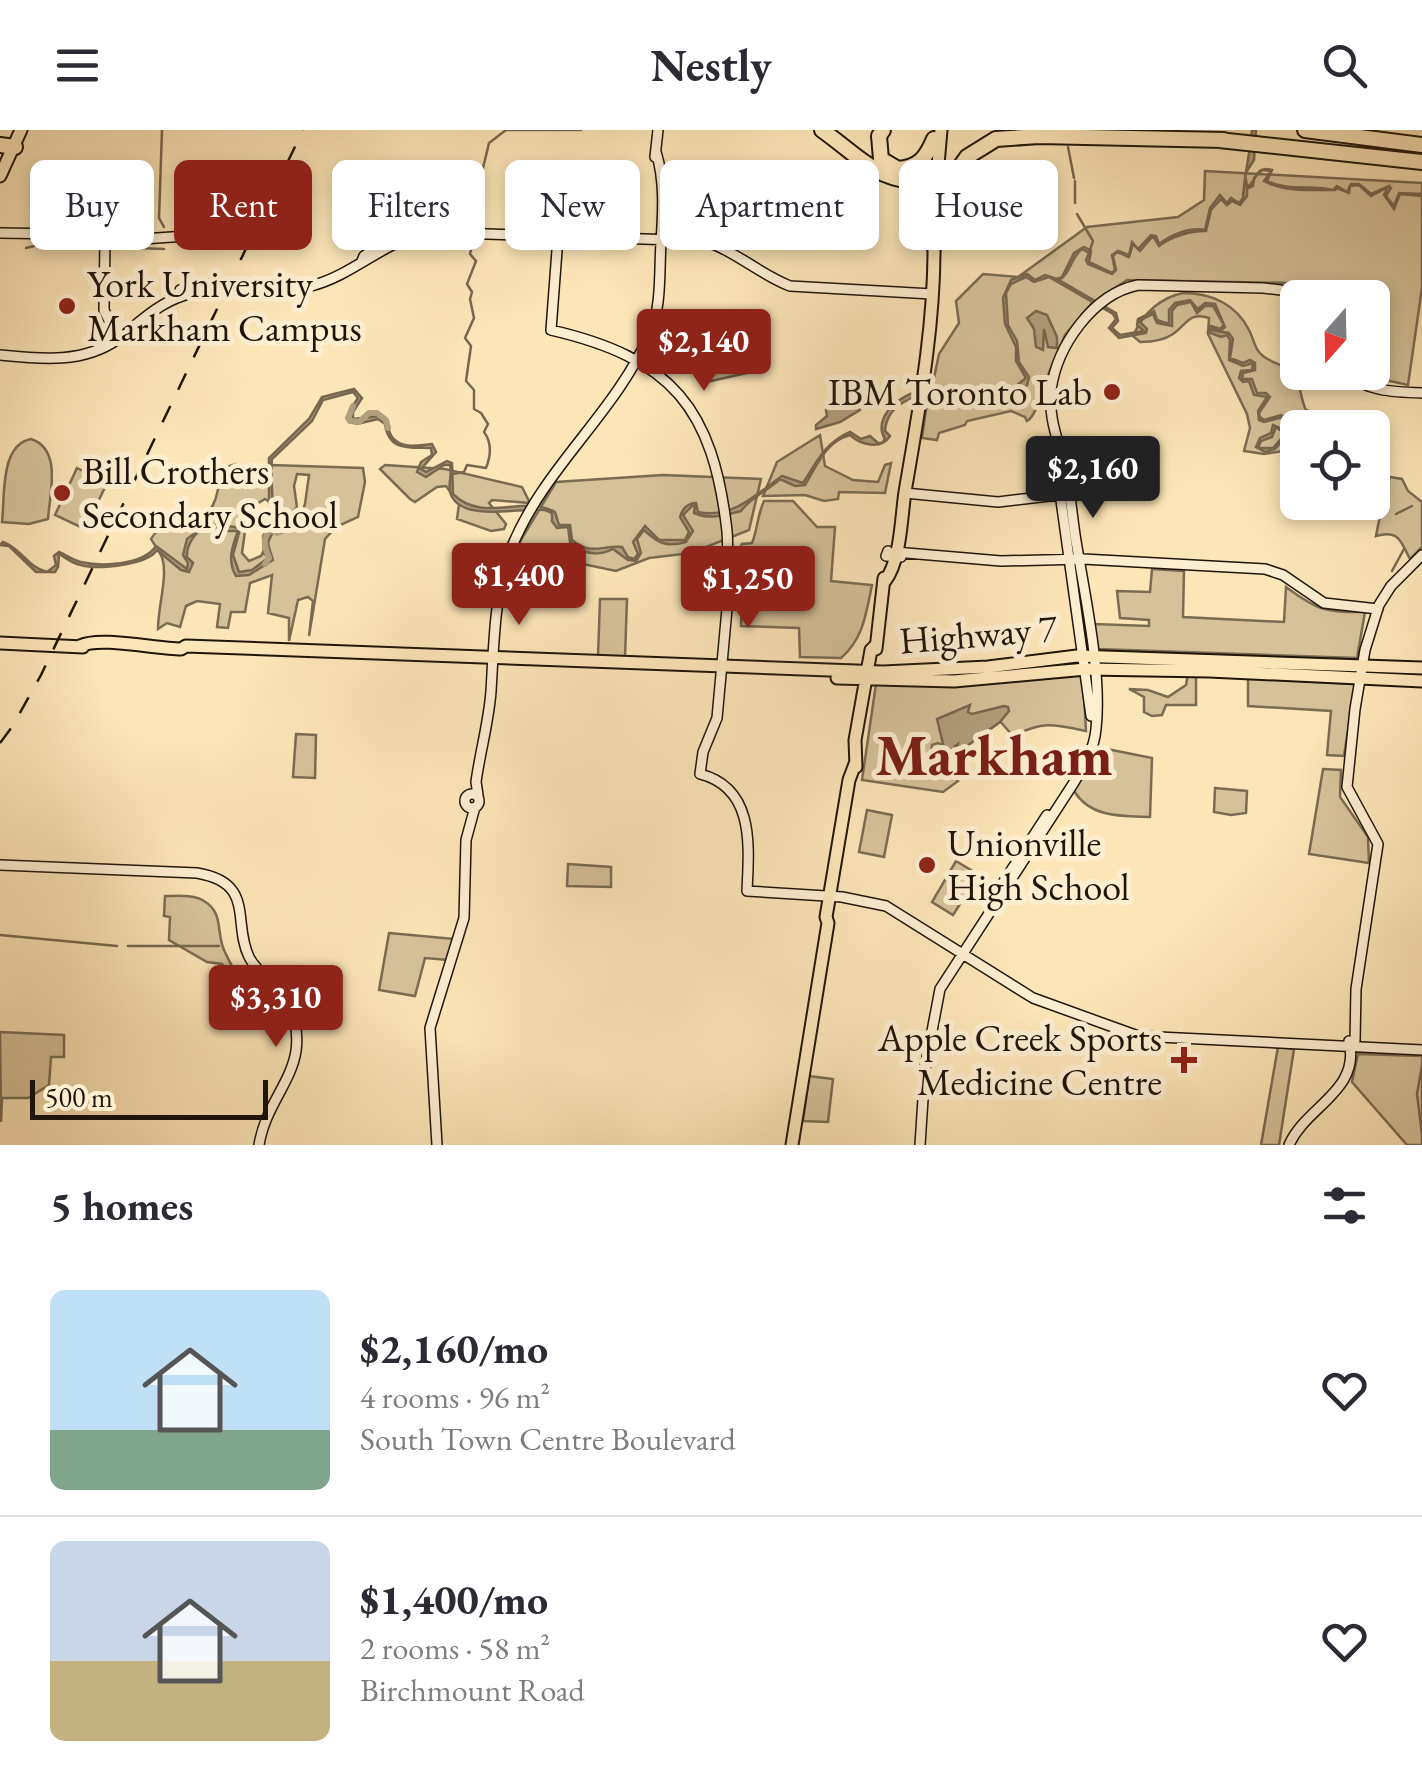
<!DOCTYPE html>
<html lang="en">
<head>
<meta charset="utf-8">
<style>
  body { margin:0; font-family:"EB Garamond",serif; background:#f7f7f7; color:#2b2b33; height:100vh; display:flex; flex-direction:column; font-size:38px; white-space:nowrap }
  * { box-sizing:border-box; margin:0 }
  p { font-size:32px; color:#7c7c81 }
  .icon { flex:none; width:55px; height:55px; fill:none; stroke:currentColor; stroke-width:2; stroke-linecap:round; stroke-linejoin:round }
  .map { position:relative; height:1015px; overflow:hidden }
  .drawer { display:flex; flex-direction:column; background:#fff; flex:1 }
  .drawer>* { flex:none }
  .banner { position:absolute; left:30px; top:30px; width:1362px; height:90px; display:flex; gap:20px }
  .needle { width:65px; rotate:200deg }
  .fabs { position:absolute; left:1280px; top:150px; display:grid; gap:20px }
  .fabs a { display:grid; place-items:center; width:110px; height:110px; border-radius:15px; background:#fff; box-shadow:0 5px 15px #0003; font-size:50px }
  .scale { position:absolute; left:30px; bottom:25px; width:238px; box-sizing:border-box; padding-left:10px; border:5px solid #1f1509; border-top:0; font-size:28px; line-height:35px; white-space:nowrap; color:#1f1509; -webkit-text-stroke:8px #fdeed0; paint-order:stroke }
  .price { position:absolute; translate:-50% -85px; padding:0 22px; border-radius:10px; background:#8f2418; color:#fff; font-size:32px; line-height:65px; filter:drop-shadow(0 2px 5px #0008) }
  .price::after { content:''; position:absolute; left:50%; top:60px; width:30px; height:22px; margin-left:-15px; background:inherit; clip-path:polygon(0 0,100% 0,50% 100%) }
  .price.current { background:#222; color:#fff }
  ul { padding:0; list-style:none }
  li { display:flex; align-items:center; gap:30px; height:250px; padding:0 50px }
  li+li { border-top:2px solid #e1e1e2 }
  li span { display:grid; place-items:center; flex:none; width:280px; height:200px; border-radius:15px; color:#555 }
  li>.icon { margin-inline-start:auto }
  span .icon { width:120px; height:120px; fill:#fffc; stroke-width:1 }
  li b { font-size:42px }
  h2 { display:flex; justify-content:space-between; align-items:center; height:120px; padding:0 50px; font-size:42px }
  .chip { padding:0 35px; border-radius:15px; background:#fff; box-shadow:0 5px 15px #0003; font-size:35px; line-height:90px }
  .chip.current { background:#8f2418; color:#fff }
  header { display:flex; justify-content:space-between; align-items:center; height:130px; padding:0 50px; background:#fff; font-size:45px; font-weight:700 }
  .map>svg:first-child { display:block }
  .green { fill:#d6c299; stroke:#7a6c51; stroke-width:2.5; fill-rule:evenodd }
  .water { fill:#b19e7c; stroke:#77674e; stroke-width:2.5 }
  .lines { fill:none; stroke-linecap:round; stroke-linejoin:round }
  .stream { stroke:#77674e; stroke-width:2.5 }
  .river { stroke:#b19e7c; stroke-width:6 }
  .secondary-casing { stroke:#1f1509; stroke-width:12 }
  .primary-casing { stroke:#1f1509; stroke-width:15 }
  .highway-casing { stroke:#1f1509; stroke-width:18 }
  .secondary { stroke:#fdeed0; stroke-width:9 }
  .primary { stroke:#fce5b7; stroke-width:11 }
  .highway { stroke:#fce5b7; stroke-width:14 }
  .rail { stroke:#1f1509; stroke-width:2.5; stroke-dasharray:18 18; stroke-linecap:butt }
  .poi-dot { fill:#8f2418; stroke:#fdeed0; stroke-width:4 }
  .labels { text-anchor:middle; stroke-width:10; stroke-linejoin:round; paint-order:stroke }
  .poi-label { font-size:38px; fill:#1f1509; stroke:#fdeed0; text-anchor:start }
  .street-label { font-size:38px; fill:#1f1509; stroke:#fdeed0 }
  .town-label { font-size:58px; font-weight:bold; fill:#7a1f14; stroke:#fdeed0 }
</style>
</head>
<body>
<header><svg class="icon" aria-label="menu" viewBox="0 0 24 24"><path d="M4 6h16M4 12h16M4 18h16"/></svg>Nestly<svg class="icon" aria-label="search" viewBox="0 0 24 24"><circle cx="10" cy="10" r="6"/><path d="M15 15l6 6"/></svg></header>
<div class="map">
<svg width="1422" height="1015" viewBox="0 0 1422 1015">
  <rect width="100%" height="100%" fill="#fce5b7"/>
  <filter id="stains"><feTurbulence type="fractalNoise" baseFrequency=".002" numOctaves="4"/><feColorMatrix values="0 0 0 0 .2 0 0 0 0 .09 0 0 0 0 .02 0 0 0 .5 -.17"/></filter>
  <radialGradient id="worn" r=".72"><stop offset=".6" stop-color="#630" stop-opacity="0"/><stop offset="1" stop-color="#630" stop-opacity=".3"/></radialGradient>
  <path class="green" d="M1205,41L1422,53V158L1408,255L1354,243L1372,242V168L1309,167L1291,153L1127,150L1091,174L1065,205L1043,257L1046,267C1035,273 1036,286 1027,291L1025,287L1011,281L967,291L965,295L939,303L937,310L922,308L928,266L931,262L939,224L959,193L956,171L983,144L1018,147L1087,97L1178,87L1204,70Z
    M1183,163C1211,163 1236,174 1249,200C1253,207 1254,216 1259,222C1267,233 1283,233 1293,243C1301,252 1300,269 1306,280L1329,288L1337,297L1298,298L1297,319L1264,324L1244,321L1250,298L1247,284L1208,204L1209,188C1190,181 1186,195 1173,204C1163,211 1151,212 1140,212L1133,206C1143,184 1159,168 1183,163Z
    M713,221L762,223L764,227L751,242L711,251L706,242Z
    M820,305L825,336L853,350L878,352L885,335L891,333L885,363L839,362L838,369L824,371L805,365L763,366L777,332Z
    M31,309C62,319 50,362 48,389L29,394L2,392C5,365 0,315 31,309Z
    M236,334L260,343L271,335L363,338L365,352L358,387L336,397L325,409L309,506L313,471L308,467L298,470L289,511V488L268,483L272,445L250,453L245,482H231L228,498L217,497L220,474L197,471L186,476L180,497L167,493L158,499C158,477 167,450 163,431C162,424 155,416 151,409C160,393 172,395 187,400C213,383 219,371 220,339ZM297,344L309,345L305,374L298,395L275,398L261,426L249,431L242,423L245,401L240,384L265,369L290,385L297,377L294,356Z
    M385,335L445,339L522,357L530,373L492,370L489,373L506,394L504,399L491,401L457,389L459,374L446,356L437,357L415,372L410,369L380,339Z
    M77,338L107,353L85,399L55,385Z
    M663,345L761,349L749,400L691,423L649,428L616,441L559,429L519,413L556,352Z
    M1390,347L1402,349L1408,361L1422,372V417L1410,429C1401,412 1399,399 1376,406L1385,360Z
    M764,371H793L817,397H835L831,451L872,455C866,483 864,508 841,528L800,527L799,498L741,496L742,470L736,460L738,449L751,440L739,420L742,414L752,413C758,398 757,386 764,371Z
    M1152,439L1184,441L1183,487L1284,492L1286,457C1317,480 1326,483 1365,482L1357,528L1097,519L1094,494L1149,496V490L1120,488L1117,461L1150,462Z
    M600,469H627L625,527L598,526Z
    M1188,544L1196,545V575H1166L1162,585L1152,586L1144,582V567L1129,559L1148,560L1168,567L1186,555Z
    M1083,545L1086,601C1053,594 1043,591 1013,606L998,589L956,620L938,613L932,615L931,623L958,651L943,662L862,650L876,554H954Z
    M1248,548L1355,554L1344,626L1327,625L1331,581L1248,576Z
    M296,604L316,605L315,648L293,647Z
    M1097,617L1152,628L1150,687C1121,686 1091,688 1074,661Z
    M1323,639L1341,640L1340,667L1368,707L1369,733L1309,724Z
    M1215,658L1247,661L1246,683L1231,685L1214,682Z
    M867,680L892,685L884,727L859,722Z
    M956,731L979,745L953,785L932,772Z
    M568,734L611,737V757L567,756Z
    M165,766C177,766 194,764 204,771C224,783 216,802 224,820C236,847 254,872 268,897L264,898L222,834L207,832L169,810L170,787L164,786Z
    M389,803L455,809L448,830L425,828L415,866L379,860Z
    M0,902L64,905V927H51L49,955L28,968H2L1,992Z
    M1278,917L1294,919L1279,1015H1261Z
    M1358,924L1422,926V1015H1407L1352,952Z
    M809,946L833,949L828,992L803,991Z"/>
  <path class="water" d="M1252,0H1256L1254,30L1245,44L1247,57C1258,51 1254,35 1272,40L1267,51C1286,61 1312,55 1333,60L1337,56L1347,62L1351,54H1359L1371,64L1389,56L1391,58L1386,66L1394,76L1399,63L1422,64V66L1400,64L1394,79L1384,65L1388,57L1371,66L1359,55L1350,56L1349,63L1337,58L1335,60C1314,60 1284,62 1264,51L1271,41L1262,40L1254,48L1253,56L1247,59V66L1240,75L1232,71L1227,75L1221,69L1211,80L1206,101C1190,101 1172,106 1159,116L1153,106L1140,121L1133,114L1129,127L1117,122L1113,126L1116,140L1112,144L1088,134L1086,130L1089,123L1082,119C1071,127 1071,143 1059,150L1116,183L1118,191L1112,198L1120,205L1144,201L1137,195L1138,189L1154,181L1157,190L1169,194V180L1175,173L1190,170L1198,179L1205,173L1215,174L1225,197L1220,201L1212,198L1210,200L1229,203L1233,209L1230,228L1243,233L1250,230L1255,233V240L1243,243L1242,249H1252L1257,263H1266L1270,267L1259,283L1260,287L1264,290L1281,285L1287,288L1289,300L1283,302L1276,297L1272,307L1261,311L1258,318H1273L1281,309L1287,317H1295L1293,308L1297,300L1295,308L1297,317L1287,319L1281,312L1275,319L1265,322L1256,317L1260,308L1271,303L1273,295L1284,300L1287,295L1283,287L1264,292L1259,290L1258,281L1267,267L1254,265L1249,251L1243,252L1239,248L1241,241L1252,240L1253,233L1243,236L1229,230L1230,210L1227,205L1221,207L1208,202L1211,196L1220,199L1224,195L1213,176H1205L1197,183L1191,172L1177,175L1172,181V196L1157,193L1153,184L1139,191L1147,199L1146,203L1119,208L1109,198L1116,189L1113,184L1049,147L1034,152L1026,147L1011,154L1006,163L1008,195L1017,211L1019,232L1029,247L1027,255L1010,268L1023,279L1010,269L1003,276L972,274V277L953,275L939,263C914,264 887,274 885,301L890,306C881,320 861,315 850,305C825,312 818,334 805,355L795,356L780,349C767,361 750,368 741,381C726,385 709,390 694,383L695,376H692L683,385L693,401L686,412C665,418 657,412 644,400L637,409L641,423L636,431L628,430L613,419C597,427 583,424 570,412L568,397L557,398L552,391V383L545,380C523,377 466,392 452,367C446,357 453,346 450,335H444L426,347L417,342L421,332L432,325L431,318C410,317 389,322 385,294L378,289L357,294L349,290L350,280L358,268L353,262L323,270L312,291L272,329C271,335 272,367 273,372C274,380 282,388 285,396L281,401L273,400C264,410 270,420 273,430L249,445L236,446C227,431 232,417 238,401H221L209,395C197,399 186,414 187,427L193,433L189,442L181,440L157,420C147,435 98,440 81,435C73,434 66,428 59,424L58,437L55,442H36L9,416L0,415L3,412C22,419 27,437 47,442L56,435L54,426L59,422C66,425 73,430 81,432C102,437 144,435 156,416L187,439L188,433L183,425L187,409L210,392C221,400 230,393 240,399L233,425L239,442L252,440L269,427L264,424L263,406L269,397L281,396L269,372V328L309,289L322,267L354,259L362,268L353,282V289L380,286C390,293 386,298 392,307C402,320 420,315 432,314L436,322L421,339L426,342L447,331L452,333L453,364C483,394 523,364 555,382L559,395H570L572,410C591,426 602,415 622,417L628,427L634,429L638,424L633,412L645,396L659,410H685L689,402L680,387C682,379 688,373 696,373L698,382C733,389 755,365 782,346L803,353C817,331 825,313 850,302L861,309L870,306L878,313H882L885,309C869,283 913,255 937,259C945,261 949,269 956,272C968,277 990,272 1003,273L1007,263L1026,248L1016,231V217L1005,194L1003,168L1011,150L1027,144L1035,150L1045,145L1057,149L1062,147L1074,123L1084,117L1091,121L1089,132L1112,143L1115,140L1112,125L1118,121L1129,125L1132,112L1138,119L1151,105L1156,106L1159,114C1171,105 1189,97 1205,100L1210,78L1220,65L1227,73L1231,68L1239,73L1243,68C1244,46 1250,24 1252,0Z
    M1036,181L1047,185L1057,207V218L1048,217L1044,199L1043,220L1036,217L1034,199L1027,188Z
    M839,260L860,274V280L840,292L816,299V295L827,286L826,280Z
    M970,575L968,582L972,584L1004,576L1008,577L1009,581L1000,592L960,621L957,620L958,614L955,616L956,620L944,618L937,589Z"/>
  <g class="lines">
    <path class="stream" d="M162,0L159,88L164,97
      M1068,17L1074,48
      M1075,73V51
      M1077,84L1093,111L1090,120
      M473,91L475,84L471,69L478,61L473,52L483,38L489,13L506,0H581
      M41,116L95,117
      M114,117L164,119
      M26,118L34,116
      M453,344L464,342L467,335L486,338C490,328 493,314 484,302L488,294L481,283L474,279V260L466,251L471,216L465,208L474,188L470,169L472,162L467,154L476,131L470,124L473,111
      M1396,384L1412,376
      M1392,441L1404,419
      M0,805L117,816
      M128,816H219
      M1422,936L1417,964L1422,1004"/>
    <path class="river" d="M353,276L348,288L350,291L359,292L369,283H377L386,290L388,298
      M265,434L269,428C265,418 261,408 271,400L277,403L282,401V395"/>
    <g class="secondary-casing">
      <path id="secondary" d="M655,27L658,0
        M0,103L129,105L131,108
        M558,107L551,200C672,228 713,278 727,401C729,424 725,449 729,471
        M105,110L104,180L118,209
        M129,110L186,106L191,95
        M362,131L364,126L399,103
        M180,160L214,153
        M0,225C40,229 83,234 118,209C139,193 156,175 182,166C223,151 269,166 311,156C354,145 385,110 429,102L704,111C736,121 759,144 790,156L932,164
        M1342,242C1367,261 1391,262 1422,263
        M1059,329V356L1091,586
        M905,363L998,372L1066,364
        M888,421L886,426L901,427
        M895,422L1001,431L1083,429L1265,439L1283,445L1324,473L1378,479
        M728,468L717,588L703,622L700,644C755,658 749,716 747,761L842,767L886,776L1033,868L1138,906L1422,920
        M465 671a7 7 0 1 1 14 0a7 7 0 1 1-14 0Z
        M478,665L476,652C480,622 489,591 491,561C494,514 494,464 511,419C543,338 616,283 650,203C662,176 659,141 661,113C663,83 665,50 656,22
        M0,735L197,743C256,753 232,792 249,827C255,839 266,847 276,856C293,871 299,898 296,921C291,953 265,977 259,1015
        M1001,756L1047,685
        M1351,917L1355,911L1356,859L1378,714L1347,657L1355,579L1365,520L1379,475L1391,456L1422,425
        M437,1015L430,898L464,788L466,710L475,677
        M920,1015L925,938L940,859L1073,654C1084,636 1094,620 1096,599C1102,545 1086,471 1077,417C1072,390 1071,361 1064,335C1058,310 1048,286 1051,260C1057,216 1093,164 1138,155L1263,158L1281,160L1299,168
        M1289,1015C1306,976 1361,961 1349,911"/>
    </g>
    <g class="primary-casing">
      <path id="primary" d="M0,46L21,0
        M933,92L941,0
        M885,451C901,430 901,388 905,362C919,279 935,195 934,111
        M0,513L83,517
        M80,516C100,506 156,519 181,519L186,516L883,542L988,537L1077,526L1422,538
        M876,519L884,448
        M837,548L954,551L1086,539L1209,541L1422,551
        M856,637L855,610L871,520L875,516
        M792,1015L828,793L826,787L849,650L855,634"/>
    </g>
    <g class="highway-casing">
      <path id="highway" d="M822,0C865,31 877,53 935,53
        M883,0L879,6L881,29L898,39C919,37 926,28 934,9
        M1305,0L1422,15
        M1219,10L1422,32
        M0,15L15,17
        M934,116L941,73L949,52L967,27L996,9L1039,6L1224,10"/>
    </g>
    <use href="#secondary" class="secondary"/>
    <use href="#primary" class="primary"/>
    <use href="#highway" class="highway"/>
    <path class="rail" d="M0,613L12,597L41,545L303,0"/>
  </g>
  <g class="poi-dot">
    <circle cx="67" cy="176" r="10"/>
    <circle cx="1112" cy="262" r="10"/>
    <circle cx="62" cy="363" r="10"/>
    <circle cx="927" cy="735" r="10"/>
    <path d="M1179 915h10v10h10v10h-10v10h-10v-10h-10v-10h10z"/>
  </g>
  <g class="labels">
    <g class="poi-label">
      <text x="87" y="167">York University<tspan x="87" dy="44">Markham Campus</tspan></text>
      <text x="1092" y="275" text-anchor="end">IBM Toronto Lab</text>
      <text x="82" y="354">Bill Crothers<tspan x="82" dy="44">Secondary School</tspan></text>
      <text x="947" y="726">Unionville<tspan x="947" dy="44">High School</tspan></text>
      <text x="1162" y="921" text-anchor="end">Apple Creek Sports<tspan x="1162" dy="44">Medicine Centre</tspan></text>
    </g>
    <g class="street-label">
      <text transform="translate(978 504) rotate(-5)" y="13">Highway 7</text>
    </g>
    <g class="town-label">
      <text x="994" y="645">Markham</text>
    </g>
  </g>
  <rect width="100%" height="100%" filter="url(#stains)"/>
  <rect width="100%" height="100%" fill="url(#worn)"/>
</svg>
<div class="fabs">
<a><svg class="needle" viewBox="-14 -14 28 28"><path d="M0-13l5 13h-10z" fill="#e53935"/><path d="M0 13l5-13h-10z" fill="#7c7c81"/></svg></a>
<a><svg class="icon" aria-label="locate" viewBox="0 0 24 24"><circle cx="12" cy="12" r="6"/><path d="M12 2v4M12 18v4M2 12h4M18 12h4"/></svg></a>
</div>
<div class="scale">500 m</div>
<b class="price" style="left:704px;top:264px">$2,140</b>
<b class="price current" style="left:1093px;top:391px">$2,160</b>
<b class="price" style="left:519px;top:498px">$1,400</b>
<b class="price" style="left:748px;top:501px">$1,250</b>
<b class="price" style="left:276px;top:920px">$3,310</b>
<div class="banner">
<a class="chip">Buy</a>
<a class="chip current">Rent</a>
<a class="chip">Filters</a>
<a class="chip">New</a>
<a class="chip">Apartment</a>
<a class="chip">House</a>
</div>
</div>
<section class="drawer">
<h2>5 homes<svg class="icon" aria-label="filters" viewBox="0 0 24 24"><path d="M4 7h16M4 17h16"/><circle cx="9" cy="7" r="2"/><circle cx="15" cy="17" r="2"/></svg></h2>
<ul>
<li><span style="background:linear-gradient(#bfe0f5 70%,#7fa58c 0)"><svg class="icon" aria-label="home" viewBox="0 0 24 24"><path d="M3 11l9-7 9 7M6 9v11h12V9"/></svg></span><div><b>$2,160/mo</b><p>4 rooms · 96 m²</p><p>South Town Centre Boulevard</p></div><svg class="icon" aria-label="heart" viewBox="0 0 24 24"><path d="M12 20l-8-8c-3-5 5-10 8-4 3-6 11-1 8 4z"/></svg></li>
<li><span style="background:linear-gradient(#c9d6e8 60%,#c2b280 0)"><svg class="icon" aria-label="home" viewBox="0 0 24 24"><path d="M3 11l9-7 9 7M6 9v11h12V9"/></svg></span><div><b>$1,400/mo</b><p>2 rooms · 58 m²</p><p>Birchmount Road</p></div><svg class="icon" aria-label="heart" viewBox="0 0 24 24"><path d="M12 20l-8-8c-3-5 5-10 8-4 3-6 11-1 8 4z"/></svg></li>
</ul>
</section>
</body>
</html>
